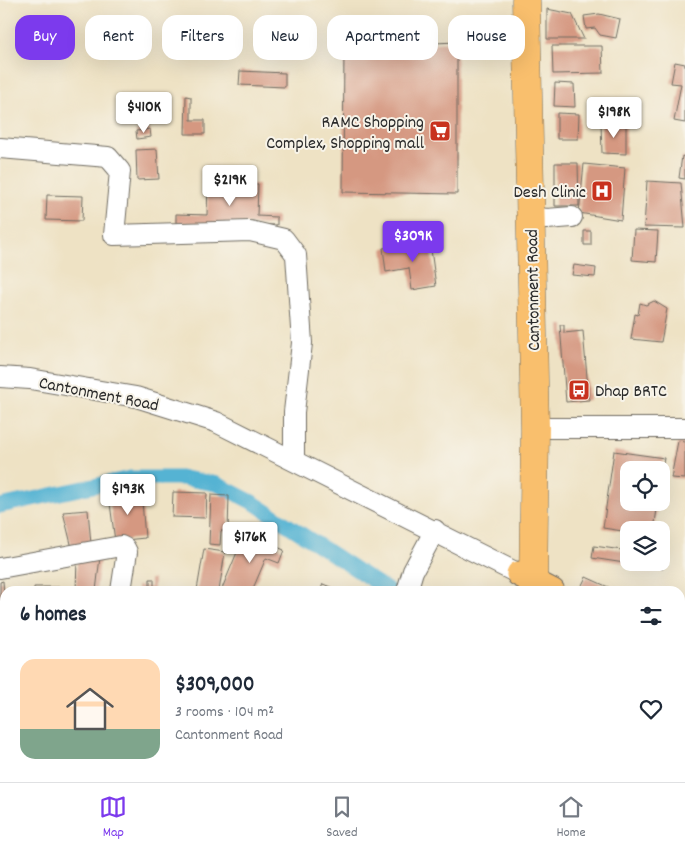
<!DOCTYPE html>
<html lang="en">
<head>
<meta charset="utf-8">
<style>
  body { margin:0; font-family:Dekko,sans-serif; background:#f6f6f7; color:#1f2937; height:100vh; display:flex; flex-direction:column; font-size:19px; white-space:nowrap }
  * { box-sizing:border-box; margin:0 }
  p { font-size:16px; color:#747a83 }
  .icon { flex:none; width:28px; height:28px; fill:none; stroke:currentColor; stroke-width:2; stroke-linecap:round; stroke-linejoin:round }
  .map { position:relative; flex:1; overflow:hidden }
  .details { position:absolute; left:0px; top:586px; width:685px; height:196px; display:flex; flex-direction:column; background:#fff; border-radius:15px 15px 0 0; box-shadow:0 5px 20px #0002 }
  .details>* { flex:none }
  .top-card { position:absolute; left:15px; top:15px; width:655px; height:45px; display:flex; gap:10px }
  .tools { position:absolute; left:620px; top:461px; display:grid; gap:10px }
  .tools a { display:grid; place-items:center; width:50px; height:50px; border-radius:10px; background:#fff; box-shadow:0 5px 20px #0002; font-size:25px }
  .price { position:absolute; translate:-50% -42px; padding:0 11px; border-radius:5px; background:#fff; color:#222; font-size:16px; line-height:32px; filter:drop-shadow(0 1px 2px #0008) }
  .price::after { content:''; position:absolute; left:50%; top:30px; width:15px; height:11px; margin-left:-8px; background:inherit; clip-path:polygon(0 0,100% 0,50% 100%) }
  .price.selected { background:#7c3aed; color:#fff }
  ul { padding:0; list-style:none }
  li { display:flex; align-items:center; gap:15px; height:125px; padding:0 20px }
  li span { display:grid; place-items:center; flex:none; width:140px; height:100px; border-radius:15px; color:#555 }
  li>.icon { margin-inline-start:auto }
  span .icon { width:60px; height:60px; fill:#fffc; stroke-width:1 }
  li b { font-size:21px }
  h2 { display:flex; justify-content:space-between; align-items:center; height:60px; padding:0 20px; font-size:21px }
  .chip { padding:0 18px; border-radius:15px; background:#fff; box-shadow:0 5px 20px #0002; font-size:18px; line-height:45px }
  .chip.selected { background:#7c3aed; color:#fff }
  .tabs { display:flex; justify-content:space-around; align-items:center; height:70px; border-top:1px solid #e0e1e3; background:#fff; font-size:14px; color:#747a83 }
  .tabs a { display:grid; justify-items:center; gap:2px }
  .tabs .selected { color:#7c3aed }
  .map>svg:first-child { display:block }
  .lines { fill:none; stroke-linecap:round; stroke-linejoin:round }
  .canal { stroke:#54b3d3; stroke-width:15 }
  .building { fill:#d59881 }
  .minor-casing { stroke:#6f6b61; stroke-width:22 }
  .major-casing { stroke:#6f6b61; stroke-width:27 }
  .highway-casing { stroke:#6f6b61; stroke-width:29 }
  .minor { stroke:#fff; stroke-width:20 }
  .major { stroke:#f9bf6d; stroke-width:25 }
  .highway { stroke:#f9bf6d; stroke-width:28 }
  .labels { text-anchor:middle; stroke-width:4; stroke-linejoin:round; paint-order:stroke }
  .poi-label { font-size:18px; fill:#2b2b2b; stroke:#f7f3e8; text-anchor:end }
  .street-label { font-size:18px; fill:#2b2b2b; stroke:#f7f3e8 }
</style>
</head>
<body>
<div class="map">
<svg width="685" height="782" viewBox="0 0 685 782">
  <rect width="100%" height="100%" fill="#f7f3e8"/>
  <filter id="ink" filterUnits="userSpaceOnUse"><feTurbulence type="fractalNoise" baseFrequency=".02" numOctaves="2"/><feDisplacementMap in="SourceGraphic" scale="10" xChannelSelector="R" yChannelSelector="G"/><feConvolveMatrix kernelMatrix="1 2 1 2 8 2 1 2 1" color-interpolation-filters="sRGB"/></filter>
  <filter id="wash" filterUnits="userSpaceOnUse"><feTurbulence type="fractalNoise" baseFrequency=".0096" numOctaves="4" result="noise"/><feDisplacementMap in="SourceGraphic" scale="20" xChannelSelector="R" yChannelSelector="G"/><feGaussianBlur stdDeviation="1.12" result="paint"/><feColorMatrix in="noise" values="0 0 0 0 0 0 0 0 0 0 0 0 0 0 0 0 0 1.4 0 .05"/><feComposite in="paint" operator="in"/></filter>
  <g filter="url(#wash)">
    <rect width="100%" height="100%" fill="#eee2c4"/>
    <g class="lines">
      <path class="canal" d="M0,506L130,478H183L217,484L254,503L389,591
        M655,778L659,782"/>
    </g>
    <g id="blocks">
      <path class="building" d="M547,9L572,14L584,39H547Z
        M599,14L620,19L616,38L600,35L595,28L586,29L584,16Z
        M457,42V194L343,192L344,47Z
        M552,46H602L603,73L553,74Z
        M675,62L685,64V123L674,121L681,84L671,83Z
        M240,71L285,73V87L239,85Z
        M555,83L574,84L575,107L554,106Z
        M186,96L191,97V120H205V134H185Z
        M557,113L579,114L578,139H557Z
        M601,123L626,126V154L602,153Z
        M150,129L151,137L137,139L136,131Z
        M157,149L159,179L137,180L136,150Z
        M682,156L685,157V179L679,178Z
        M555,163H578L579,206H555Z
        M584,164L625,168L621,220L579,213Z
        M647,181L681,183L685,228L644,227Z
        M208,183L258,184L257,216L277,217V225L176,223V214L207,215Z
        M47,195L83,196L82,221L46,220Z
        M634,230L658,231L656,262L632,260Z
        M584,231H591V245H584Z
        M430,242L436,286L412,290L409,268L386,272L383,248Z
        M574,265L596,268L595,277L572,275Z
        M654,301L667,309L661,342L631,339L635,314L638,315L640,303L646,305Z
        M560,325H564V333L583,331L589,400L566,402Z
        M678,441L685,442V479L671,478Z
        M614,451L664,458L662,470H629V502H658L654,530L629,532L603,528Z
        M141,489L145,538L115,541L109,496Z
        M173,492L207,493L206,518L172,517Z
        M211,495L229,496L228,531H221L220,545L209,544Z
        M88,510L91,544L72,548L63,512Z
        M245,533L284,550L279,563L266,558L252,591H221Z
        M594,546L629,551V562H661V548H666L663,569L592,558Z
        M204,549L225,552L219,591L197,590Z
        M100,557L96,591H76L77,558Z
        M586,577L617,591H589L581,587Z
        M150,579H154V591H137V586L150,587Z
        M3,581L5,609L0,610V582Z
        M323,584L340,591H320Z
        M34,587H59V591H34Z
        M0,630H5V656H0Z
        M228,778H254L253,782Z
        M257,778H275L273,782H256Z
        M341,778H372L383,782H340Z
        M414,778H447L445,782H412Z
        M469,778H503L501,782H475L468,779Z
        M600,778H641L648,782H607Z"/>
    </g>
  </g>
  <g filter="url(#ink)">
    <use href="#blocks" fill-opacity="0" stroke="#6f6b61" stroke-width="1"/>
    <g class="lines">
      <g class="minor-casing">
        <path id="minor" d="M0,148L108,157L120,171L114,235L250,231L284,239L296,255L302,343L294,412V460
          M531,217L547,219L572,217
          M0,377L30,379L136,397L216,422L519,574
          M535,428H685
          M0,568L121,546L125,548L127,552L121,591
          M407,591L413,571L435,530
          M680,634L685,635
          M316,782L317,778"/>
      </g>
      <g class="major-casing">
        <path id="major" d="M519,574L552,591
          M680,720L685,726"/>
      </g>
      <g class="highway-casing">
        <path id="highway" d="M526,0L535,428L533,591
          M537,778L538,782"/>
      </g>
      <use href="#minor" class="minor"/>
      <use href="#major" class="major"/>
      <use href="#highway" class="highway"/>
    </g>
  </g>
  <defs>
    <g id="supermarket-square" transform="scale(1.125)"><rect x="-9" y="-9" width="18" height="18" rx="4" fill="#c8321e" stroke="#f7f3e8"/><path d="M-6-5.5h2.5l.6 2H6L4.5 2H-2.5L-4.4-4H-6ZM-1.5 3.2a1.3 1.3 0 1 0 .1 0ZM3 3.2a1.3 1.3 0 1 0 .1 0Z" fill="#fff"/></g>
    <g id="hospital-square" transform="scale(1.125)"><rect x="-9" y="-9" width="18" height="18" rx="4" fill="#c8321e" stroke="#f7f3e8"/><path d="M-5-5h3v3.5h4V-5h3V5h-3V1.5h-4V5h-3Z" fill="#fff"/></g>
    <g id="bus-square" transform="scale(1.125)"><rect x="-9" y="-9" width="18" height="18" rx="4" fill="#c8321e" stroke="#f7f3e8"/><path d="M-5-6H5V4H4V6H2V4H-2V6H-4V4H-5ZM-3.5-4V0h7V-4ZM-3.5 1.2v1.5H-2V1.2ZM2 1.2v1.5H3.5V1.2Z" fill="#fff"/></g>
  </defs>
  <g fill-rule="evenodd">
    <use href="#supermarket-square" x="440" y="131"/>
    <use href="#hospital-square" x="602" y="191"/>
    <use href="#bus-square" x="579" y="390"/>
  </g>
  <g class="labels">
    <g class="poi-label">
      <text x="424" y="127">RAMC Shopping<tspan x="424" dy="21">Complex, Shopping mall</tspan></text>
      <text x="586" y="197">Desh Clinic</text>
      <text x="595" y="396" text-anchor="start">Dhap BRTC</text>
    </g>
    <g class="street-label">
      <text transform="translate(532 290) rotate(-91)" y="6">Cantonment Road</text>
      <text transform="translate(99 393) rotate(11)" y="6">Cantonment Road</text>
    </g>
  </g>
</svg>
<div class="tools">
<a><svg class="icon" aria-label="locate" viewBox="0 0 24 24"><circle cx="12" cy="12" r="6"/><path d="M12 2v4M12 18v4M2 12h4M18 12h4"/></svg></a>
<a><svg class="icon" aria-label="layers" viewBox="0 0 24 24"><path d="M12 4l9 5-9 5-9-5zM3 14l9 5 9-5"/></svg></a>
</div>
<b class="price" style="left:144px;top:134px">$410K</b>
<b class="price" style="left:614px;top:139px">$198K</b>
<b class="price" style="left:230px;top:207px">$219K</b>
<b class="price selected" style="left:413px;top:263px">$309K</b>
<b class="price" style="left:128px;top:516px">$193K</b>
<b class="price" style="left:250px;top:564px">$176K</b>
<div class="top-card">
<a class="chip selected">Buy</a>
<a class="chip">Rent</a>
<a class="chip">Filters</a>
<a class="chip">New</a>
<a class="chip">Apartment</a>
<a class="chip">House</a>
</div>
<section class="details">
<h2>6 homes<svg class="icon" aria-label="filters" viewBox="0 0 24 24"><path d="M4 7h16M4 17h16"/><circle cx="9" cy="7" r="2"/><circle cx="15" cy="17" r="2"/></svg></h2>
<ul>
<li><span style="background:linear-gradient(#ffd9b3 70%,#7fa58c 0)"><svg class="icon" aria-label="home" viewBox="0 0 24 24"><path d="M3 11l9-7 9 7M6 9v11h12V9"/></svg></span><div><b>$309,000</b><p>3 rooms · 104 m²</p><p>Cantonment Road</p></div><svg class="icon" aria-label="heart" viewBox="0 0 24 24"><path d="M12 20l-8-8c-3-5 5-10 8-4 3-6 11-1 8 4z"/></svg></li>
</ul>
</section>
</div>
<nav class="tabs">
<a class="selected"><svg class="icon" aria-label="map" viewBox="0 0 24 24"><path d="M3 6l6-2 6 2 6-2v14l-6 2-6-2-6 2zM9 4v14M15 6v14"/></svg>Map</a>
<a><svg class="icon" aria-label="saved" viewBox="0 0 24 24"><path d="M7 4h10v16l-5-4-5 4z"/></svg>Saved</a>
<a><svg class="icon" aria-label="home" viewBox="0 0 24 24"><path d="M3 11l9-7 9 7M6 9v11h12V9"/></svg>Home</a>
</nav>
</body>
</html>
